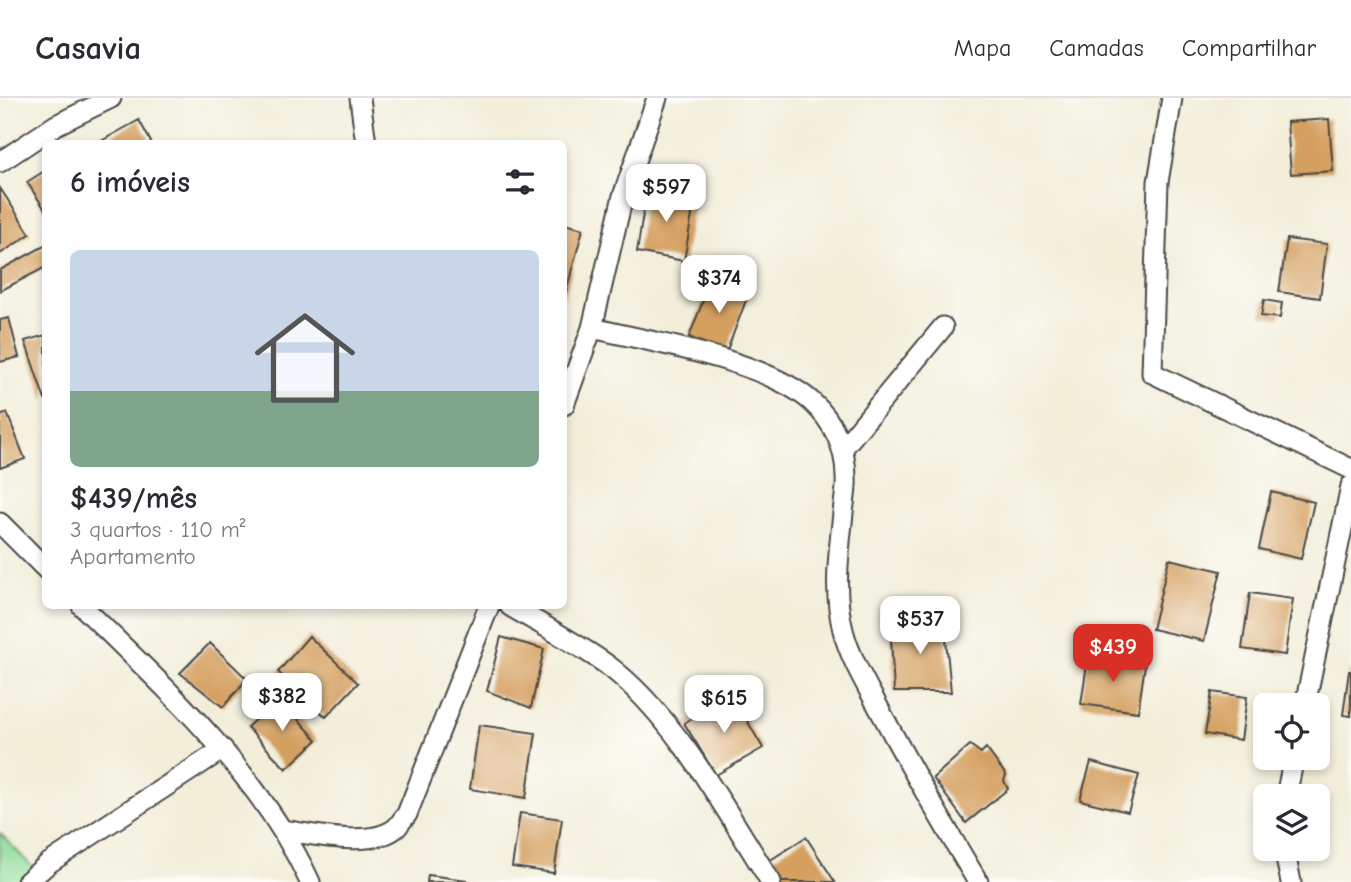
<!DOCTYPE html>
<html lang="pt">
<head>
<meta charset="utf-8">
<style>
  body { margin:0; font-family:"Comic Neue",sans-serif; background:#f7f7f7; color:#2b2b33; height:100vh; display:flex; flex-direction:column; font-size:26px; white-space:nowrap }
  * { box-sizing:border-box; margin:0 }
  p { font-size:23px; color:#7c7c81 }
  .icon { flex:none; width:38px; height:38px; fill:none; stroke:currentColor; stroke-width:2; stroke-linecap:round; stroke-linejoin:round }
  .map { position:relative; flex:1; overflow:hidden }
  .drawer { position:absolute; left:42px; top:42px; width:525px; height:469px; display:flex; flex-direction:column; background:#fff; border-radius:10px; box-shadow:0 4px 10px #0003 }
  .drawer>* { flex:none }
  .controls { position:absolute; left:1253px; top:595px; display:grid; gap:14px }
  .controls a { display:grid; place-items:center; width:77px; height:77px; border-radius:10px; background:#fff; box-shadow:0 4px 10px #0003; font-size:35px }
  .price { position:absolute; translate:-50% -60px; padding:0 16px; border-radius:14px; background:#fff; color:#222; font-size:23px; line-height:46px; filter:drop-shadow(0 2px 4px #0008) }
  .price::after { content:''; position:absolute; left:50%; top:42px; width:21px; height:16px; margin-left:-10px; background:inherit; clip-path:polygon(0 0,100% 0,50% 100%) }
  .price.current { background:#d93025; color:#fff }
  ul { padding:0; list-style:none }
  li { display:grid; align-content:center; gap:14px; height:371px; padding:0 28px }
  li span { display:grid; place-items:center; height:217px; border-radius:10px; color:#555 }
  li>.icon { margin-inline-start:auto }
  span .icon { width:126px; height:126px; fill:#fffc; stroke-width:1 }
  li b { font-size:30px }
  h2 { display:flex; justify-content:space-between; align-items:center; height:84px; padding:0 28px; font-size:30px }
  header { display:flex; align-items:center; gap:42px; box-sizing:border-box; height:98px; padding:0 35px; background:#fff; border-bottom:2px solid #e1e1e2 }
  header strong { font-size:33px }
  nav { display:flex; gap:38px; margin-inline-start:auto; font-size:24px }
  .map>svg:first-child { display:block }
  .green { fill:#8fdd9b; stroke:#5d8463; stroke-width:2 }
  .building { fill:#d49f5e }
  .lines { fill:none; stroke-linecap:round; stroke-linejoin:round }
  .street-casing { stroke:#494845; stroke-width:23 }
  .street { stroke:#fff; stroke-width:19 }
</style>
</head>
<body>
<header>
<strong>Casavia</strong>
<nav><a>Mapa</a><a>Camadas</a><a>Compartilhar</a></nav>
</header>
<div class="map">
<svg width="1351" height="784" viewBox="0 0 1351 784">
  <rect width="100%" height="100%" fill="#fdfcf7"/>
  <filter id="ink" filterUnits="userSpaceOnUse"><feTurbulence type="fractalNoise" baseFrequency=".0143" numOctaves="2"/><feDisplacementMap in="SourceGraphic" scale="14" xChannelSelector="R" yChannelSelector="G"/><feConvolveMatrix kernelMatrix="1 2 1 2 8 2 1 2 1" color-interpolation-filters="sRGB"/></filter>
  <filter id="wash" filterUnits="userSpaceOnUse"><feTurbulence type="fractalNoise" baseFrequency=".00686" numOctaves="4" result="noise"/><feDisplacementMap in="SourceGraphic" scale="28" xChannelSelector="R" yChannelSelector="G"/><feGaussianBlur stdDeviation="1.57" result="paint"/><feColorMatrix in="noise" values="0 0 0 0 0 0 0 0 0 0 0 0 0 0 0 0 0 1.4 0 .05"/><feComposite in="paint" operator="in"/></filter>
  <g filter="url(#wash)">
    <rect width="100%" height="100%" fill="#f2eeda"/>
    <path class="green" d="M0,735L38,775L29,784H0Z"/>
    <g id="blocks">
      <path class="building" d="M1329,21L1333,73L1291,76L1287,24Z
        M139,22L152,46H96Z
        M46,72V113L27,84Z
        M0,90L30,136L0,156Z
        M647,90L695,99L684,163L637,154Z
        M564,126L583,131L564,201Z
        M1287,141L1327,146L1320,200L1279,194Z
        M46,147V169L0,193V172Z
        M712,180L750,192L726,255L689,239Z
        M1264,202L1282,205L1280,220L1261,218Z
        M9,220L19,259L0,264V222Z
        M46,237V302H45L25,243Z
        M7,315L25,361L0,370V318Z
        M1271,394L1314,404L1301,461L1259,451Z
        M1169,461L1221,473L1204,543L1152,531Z
        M1250,495L1293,501L1285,557L1242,551Z
        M944,521L951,594H894L890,522Z
        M309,538L358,585L326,619L278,574Z
        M501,539L544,551L531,610L487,593Z
        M210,545L247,581L223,609L180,575Z
        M1088,559L1145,567L1138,614L1081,606Z
        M1349,573H1351V618L1343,617Z
        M1212,594L1247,599L1241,642L1205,636Z
        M732,597L763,650L716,677L684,625Z
        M279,600L317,642L286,671L247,629Z
        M479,627L536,635L526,700L470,691Z
        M970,647L981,655L986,650L1006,677L1004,683L1008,691L966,725L933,680Z
        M1091,664L1139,677L1128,714L1080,702Z
        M520,715L562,721L554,775L512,769Z
        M806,739L835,784H779L766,765Z
        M428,777L466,782V784H427Z"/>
    </g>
  </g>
  <g filter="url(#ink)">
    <use href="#blocks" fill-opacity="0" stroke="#494845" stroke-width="2"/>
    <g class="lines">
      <g class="street-casing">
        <path id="street" d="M360,0L366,46
          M657,0L623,98L592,230C652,244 767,263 812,304C833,323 846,350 846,379C847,391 844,403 843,415C839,454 833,494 843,532C850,561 869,591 883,618C913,674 945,729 978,784
          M1172,0L1158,84L1152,275L1351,371
          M0,64L56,27L111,0
          M564,307L592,230
          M843,350L943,229
          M0,425L46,471
          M82,508C166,591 260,675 310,784
          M510,508C542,527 576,545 606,566C674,616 726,713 771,784
          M1305,607L1351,388
          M1286,698L1294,660
          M282,732C311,736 373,751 397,729C400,725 404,720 407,716L489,508
          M1284,751L1291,784
          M27,784L49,765L223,651"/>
      </g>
      <use href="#street" class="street"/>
    </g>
  </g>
</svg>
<div class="controls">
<a><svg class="icon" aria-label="locate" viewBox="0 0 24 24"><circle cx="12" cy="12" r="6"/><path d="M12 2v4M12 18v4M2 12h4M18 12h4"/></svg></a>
<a><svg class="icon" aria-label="layers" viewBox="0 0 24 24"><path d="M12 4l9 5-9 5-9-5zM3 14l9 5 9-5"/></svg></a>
</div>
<b class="price" style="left:666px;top:126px">$597</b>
<b class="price" style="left:719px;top:217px">$374</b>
<b class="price" style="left:920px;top:558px">$537</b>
<b class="price current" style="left:1113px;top:586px">$439</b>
<b class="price" style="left:282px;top:635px">$382</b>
<b class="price" style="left:724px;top:637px">$615</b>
<section class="drawer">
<h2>6 imóveis<svg class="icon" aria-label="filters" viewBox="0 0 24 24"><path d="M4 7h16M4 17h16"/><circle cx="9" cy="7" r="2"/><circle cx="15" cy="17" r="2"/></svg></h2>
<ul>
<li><span style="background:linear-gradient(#c9d6e8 65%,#7fa58c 0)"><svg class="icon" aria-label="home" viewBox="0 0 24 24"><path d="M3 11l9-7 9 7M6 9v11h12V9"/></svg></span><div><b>$439/mês</b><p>3 quartos · 110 m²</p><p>Apartamento</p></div></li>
</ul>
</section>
</div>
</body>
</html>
